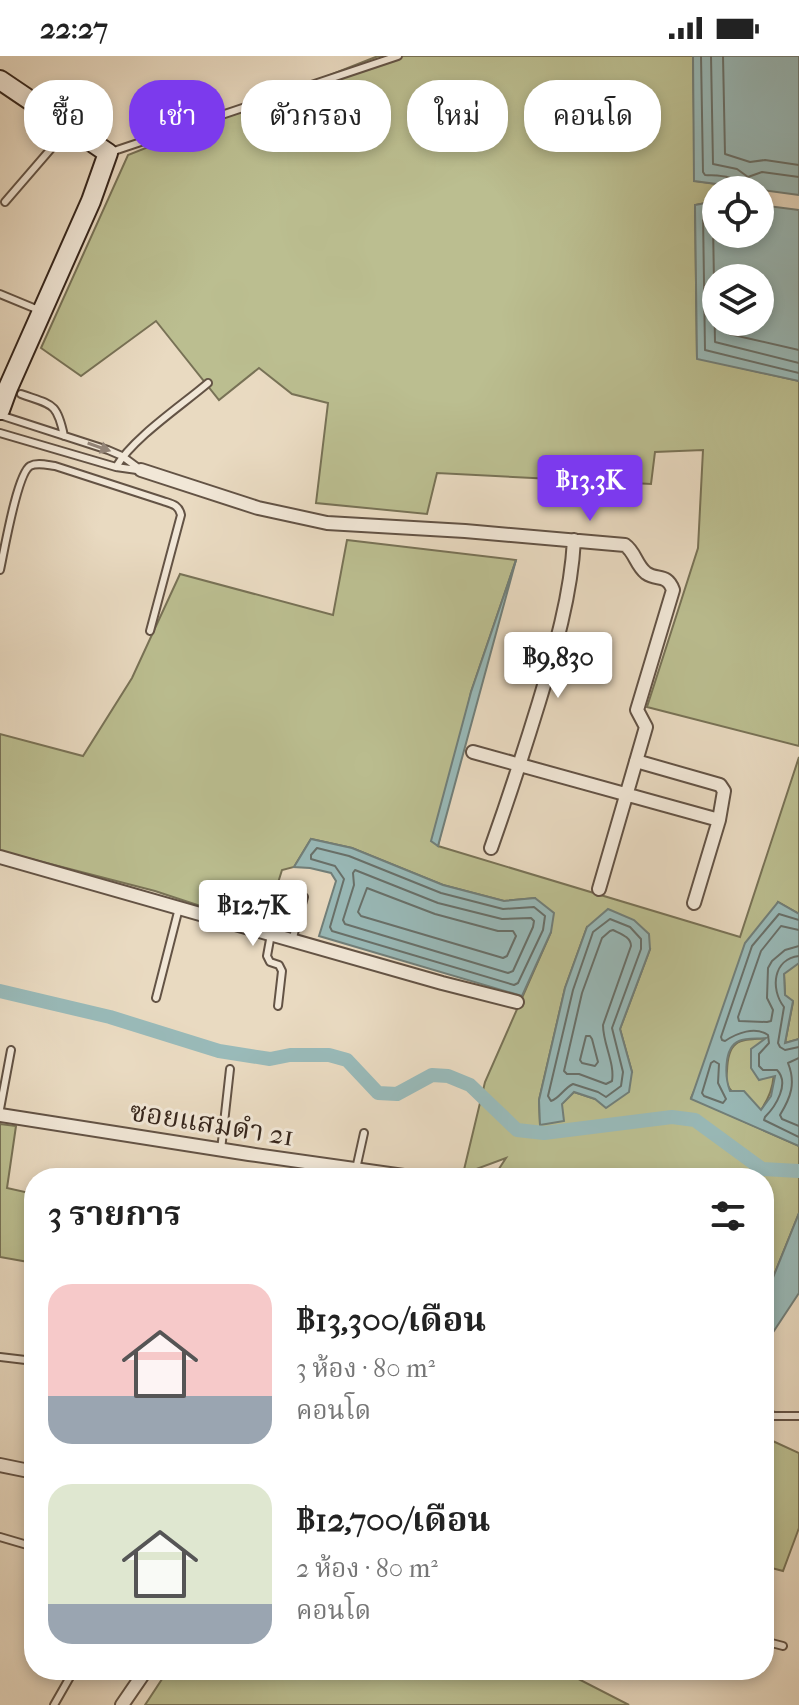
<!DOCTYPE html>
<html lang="th">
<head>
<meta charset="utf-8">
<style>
  body { margin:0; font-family:"IM FELL French Canon","Noto Serif Thai",serif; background:#f2f2f2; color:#222; height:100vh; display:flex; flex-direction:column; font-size:30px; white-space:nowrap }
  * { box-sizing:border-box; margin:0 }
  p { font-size:26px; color:#767676 }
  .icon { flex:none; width:44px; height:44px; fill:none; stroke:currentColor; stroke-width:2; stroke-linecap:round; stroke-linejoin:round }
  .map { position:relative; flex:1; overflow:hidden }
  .panel { position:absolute; left:24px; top:1112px; width:750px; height:512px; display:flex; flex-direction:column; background:#fff; border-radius:32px; box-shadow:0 4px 12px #0003 }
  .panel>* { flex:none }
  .hud { position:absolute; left:24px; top:24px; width:752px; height:72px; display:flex; gap:16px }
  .fabs { position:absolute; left:702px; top:120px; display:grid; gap:16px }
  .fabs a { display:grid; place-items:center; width:72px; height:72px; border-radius:50%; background:#fff; box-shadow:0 4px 12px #0003; font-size:40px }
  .price { position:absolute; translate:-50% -68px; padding:0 18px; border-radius:8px; background:#fff; color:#222; font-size:26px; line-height:52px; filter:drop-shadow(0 2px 4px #0008) }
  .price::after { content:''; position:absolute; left:50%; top:48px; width:24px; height:18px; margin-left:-12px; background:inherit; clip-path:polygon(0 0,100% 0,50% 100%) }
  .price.current { background:#7c3aed; color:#fff }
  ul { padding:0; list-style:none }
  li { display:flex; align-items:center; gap:24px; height:200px; padding:0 24px }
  li span { display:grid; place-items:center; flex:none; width:224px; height:160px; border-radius:24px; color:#555 }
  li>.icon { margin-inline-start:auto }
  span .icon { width:96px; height:96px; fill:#fffc; stroke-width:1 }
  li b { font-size:34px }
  h2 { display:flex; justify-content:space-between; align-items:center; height:96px; padding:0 24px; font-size:34px }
  .chip { padding:0 28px; border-radius:32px; background:#fff; box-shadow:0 4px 12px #0003; font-size:28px; line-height:72px }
  .chip.current { background:#7c3aed; color:#fff }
  .status { display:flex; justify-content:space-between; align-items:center; height:56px; padding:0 40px; background:#fff; direction:ltr }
  .status svg { height:22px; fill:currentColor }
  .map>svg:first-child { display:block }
  .green { fill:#bbbe90; stroke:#787256; stroke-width:2; fill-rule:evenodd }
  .water { fill:#99bab9; stroke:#717f7a; stroke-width:2; fill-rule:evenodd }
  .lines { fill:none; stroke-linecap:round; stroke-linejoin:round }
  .shore { stroke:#68706a; stroke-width:2 }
  .canal { stroke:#99bab9; stroke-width:14 }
  .lane-casing { stroke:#635345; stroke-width:10 }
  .street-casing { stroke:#635345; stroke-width:16 }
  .secondary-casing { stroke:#36261c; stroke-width:22 }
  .lane { stroke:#f1e7d7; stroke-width:6 }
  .street { stroke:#f1e7d7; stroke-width:12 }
  .secondary { stroke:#f1e7d7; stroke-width:18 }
  .oneway { fill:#94867a }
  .labels { text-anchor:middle; stroke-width:6; stroke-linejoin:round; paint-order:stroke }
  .street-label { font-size:28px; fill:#36261c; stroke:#f1e7d7 }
</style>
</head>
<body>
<div class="status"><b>22:27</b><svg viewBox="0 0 49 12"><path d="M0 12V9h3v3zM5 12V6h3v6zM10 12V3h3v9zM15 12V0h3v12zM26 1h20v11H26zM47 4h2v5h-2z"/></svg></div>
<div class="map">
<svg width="799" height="1649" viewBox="0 0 799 1649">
  <rect width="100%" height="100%" fill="#e9dac1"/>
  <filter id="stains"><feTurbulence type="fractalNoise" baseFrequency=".0025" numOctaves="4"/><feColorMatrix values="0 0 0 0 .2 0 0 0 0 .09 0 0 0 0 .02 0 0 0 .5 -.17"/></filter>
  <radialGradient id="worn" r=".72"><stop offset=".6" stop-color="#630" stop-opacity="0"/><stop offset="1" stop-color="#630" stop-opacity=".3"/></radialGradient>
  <path class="green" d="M378,0H693L695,125L760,134H716V145L695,149L697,302L799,325V690L647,651L698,492L703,394L655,396L651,428L437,417L427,458L316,447L328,347L292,338L259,312L219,344L156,265L81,320L41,292L128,99Z
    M347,484L516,504L471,636L438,790L740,881L799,701V858L778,846L691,1042L799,1090V1157L764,1244V1122H493L506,1102L463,1118L485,1026L551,876L535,842L504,845L443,829L352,792L311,783L294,811L282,814L264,871L155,835L0,795V678L83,700L132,622L180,518L333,559ZM587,871L650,893L620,973L632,1016L595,1043L574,1036L540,1069L539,1044L565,932Z
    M797,907H799V983L785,987L793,946L785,939L784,917Z
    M768,982C774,1012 779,1027 761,1054C752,1048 736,1042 730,1033C726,1028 726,1021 727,1015C728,982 740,984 768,982Z
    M0,1068L16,1070L7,1132L34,1138V1207L0,1201Z
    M764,1381L799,1397V1472L783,1515L764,1510Z
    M168,1614H561L629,1649H145Z"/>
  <path class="water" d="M693,0H799V139L694,125Z
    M716,145V178H760V149L799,154V325L697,303L695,149ZM716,222H760V266H716Z
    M516,504L438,790L431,785L471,636Z
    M311,783L352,792L443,829L504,845L535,842L554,857L551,876L522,940L319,880L336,825L331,817L310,812L294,811Z
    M778,846L799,858V907L784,918L785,939L793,945L785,987L799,983V1090L691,1043L745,887ZM766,982L751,993V1012L759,1024L775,1020L771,1040L761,1054L744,1035H730C725,1022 723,992 739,985C746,982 758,983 766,982Z
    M608,853L634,864L649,878L650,893L620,973L632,1016L629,1036L606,1052L595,1043L574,1036L562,1048L564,1065L540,1069L539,1044L565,932L587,871Z
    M799,1157V1237L764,1290V1244Z"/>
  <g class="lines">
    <path class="shore" d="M701,0L703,116L705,119C718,120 738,118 739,134
      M711,0L713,108L737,113L748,121L762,116L799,121
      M723,0L725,98L750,106L765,104L799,109
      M716,153L705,155L703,158L705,294L799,317
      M716,163L713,167L715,286L799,307
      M726,266L727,275L729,278L799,294
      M317,792L349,800L441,837L503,853L534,851L545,860L543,874L518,927L514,929L332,875L330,871L344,823L335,810L311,803V799Z
      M355,814L438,847L502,863L531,862L534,865L533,871L513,915L508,917L345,868L343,864L354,829L353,817Z
      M367,832L435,858L498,875H513L516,880L507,900L503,902L361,860L358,856Z
      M610,863L630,871L641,883V893L612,972L623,1016L621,1030L606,1041L598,1036L573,1028C564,1032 559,1043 551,1045L548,1040L573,934L593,876Z
      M799,864L779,858L752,890L721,981L722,984L725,985C737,977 755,970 768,979L769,987L759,998V1010L763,1014H777C790,1027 776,1050 765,1061L764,1064L799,1081
      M613,874C621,878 631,881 631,890L603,969C603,988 615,1007 612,1025L606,1028L579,1018H567L564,1015L582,937L602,882L610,875Z
      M799,874L781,870L761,895L738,961L739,965L767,966L771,965L773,954L767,942L768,912L772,905L785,894L799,890
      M799,900C773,903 770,933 784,951L778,987L780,991L785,994L799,991
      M586,980H590L592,983L598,1006L595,1010L582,1007L580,1004Z
      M799,1002L788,1007C796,1027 791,1041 780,1059L782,1063L799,1070
      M714,1005L719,1008L718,1027L726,1043L723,1047L704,1040L702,1037L711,1007Z"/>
    <path class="canal" d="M0,935L110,961L219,995L270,1003L290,999H329L347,1004L378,1037L397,1038L432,1019L448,1020L470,1029L517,1074L544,1077L672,1061L695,1064L762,1113L799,1115"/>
    <g class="lane-casing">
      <path id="lane" d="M111,96L398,0
        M5,146L68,73
        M0,238L41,255
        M21,338C52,349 57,346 64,380
        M0,359L108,394L122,400L141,414
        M0,377L116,411L137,414
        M116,411C133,382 181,350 208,327
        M0,514C4,496 17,418 30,410C37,406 47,409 55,410L163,445C172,448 179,449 181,459L150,575
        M271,878L267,900L270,906L279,909L282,915L278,950
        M292,885L304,841
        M156,942L179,852
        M0,1053L11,994
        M221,1094L230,1013
        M356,1113L364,1077
        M0,1301L34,1305
        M764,1356L774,1360H799
        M0,1481L34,1491
        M764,1585L783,1590
        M54,1649L74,1614"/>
    </g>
    <g class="street-casing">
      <path id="street" d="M141,414L258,452L327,467L465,475L625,489C635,496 636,509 646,517C657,525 667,517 673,534L637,654L646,671L599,833
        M473,696L719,764
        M636,705L720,729L724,735L719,764L694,847
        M491,792C508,744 524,695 539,646C555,593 571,540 574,484
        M0,801L442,927L517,946
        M0,1059L249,1098L418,1122
        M0,1409L34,1416
        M122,1649L146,1614"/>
    </g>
    <g class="secondary-casing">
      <path id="secondary" d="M0,24L108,97L91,145L8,332L0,354"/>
    </g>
    <use href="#lane" class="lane"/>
    <use href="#street" class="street"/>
    <use href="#secondary" class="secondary"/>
  </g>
  <defs><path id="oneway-solid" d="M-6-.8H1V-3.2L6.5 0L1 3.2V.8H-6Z" transform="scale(2)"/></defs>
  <use class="oneway" href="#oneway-solid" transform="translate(99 391) rotate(19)"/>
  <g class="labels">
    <g class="street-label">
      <text transform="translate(212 1067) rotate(9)" y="10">ซอยแสมดำ 21</text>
    </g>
  </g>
  <rect width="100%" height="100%" filter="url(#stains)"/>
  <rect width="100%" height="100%" fill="url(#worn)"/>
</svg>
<div class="fabs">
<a><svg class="icon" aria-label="locate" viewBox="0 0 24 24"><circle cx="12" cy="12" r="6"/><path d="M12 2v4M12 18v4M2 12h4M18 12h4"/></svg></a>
<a><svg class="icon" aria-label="layers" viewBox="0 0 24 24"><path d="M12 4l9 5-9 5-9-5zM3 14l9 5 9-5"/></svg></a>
</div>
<b class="price current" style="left:590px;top:467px">฿13.3K</b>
<b class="price" style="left:558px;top:644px">฿9,830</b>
<b class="price" style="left:253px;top:892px">฿12.7K</b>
<div class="hud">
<a class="chip">ซื้อ</a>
<a class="chip current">เช่า</a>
<a class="chip">ตัวกรอง</a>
<a class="chip">ใหม่</a>
<a class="chip">คอนโด</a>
</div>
<section class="panel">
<h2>3 รายการ<svg class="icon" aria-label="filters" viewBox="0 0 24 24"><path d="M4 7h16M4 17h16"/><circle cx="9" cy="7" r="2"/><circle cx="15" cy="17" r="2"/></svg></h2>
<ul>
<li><span style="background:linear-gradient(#f6c9c9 70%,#9aa5b1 0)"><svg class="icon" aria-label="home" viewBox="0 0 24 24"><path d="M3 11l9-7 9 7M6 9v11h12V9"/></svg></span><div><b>฿13,300/เดือน</b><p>3 ห้อง · 80 m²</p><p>คอนโด</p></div></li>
<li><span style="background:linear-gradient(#dfe7d0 75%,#9aa5b1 0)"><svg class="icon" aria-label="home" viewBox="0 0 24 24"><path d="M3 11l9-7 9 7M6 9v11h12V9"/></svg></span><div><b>฿12,700/เดือน</b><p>2 ห้อง · 80 m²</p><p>คอนโด</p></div></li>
</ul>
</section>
</div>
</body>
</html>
